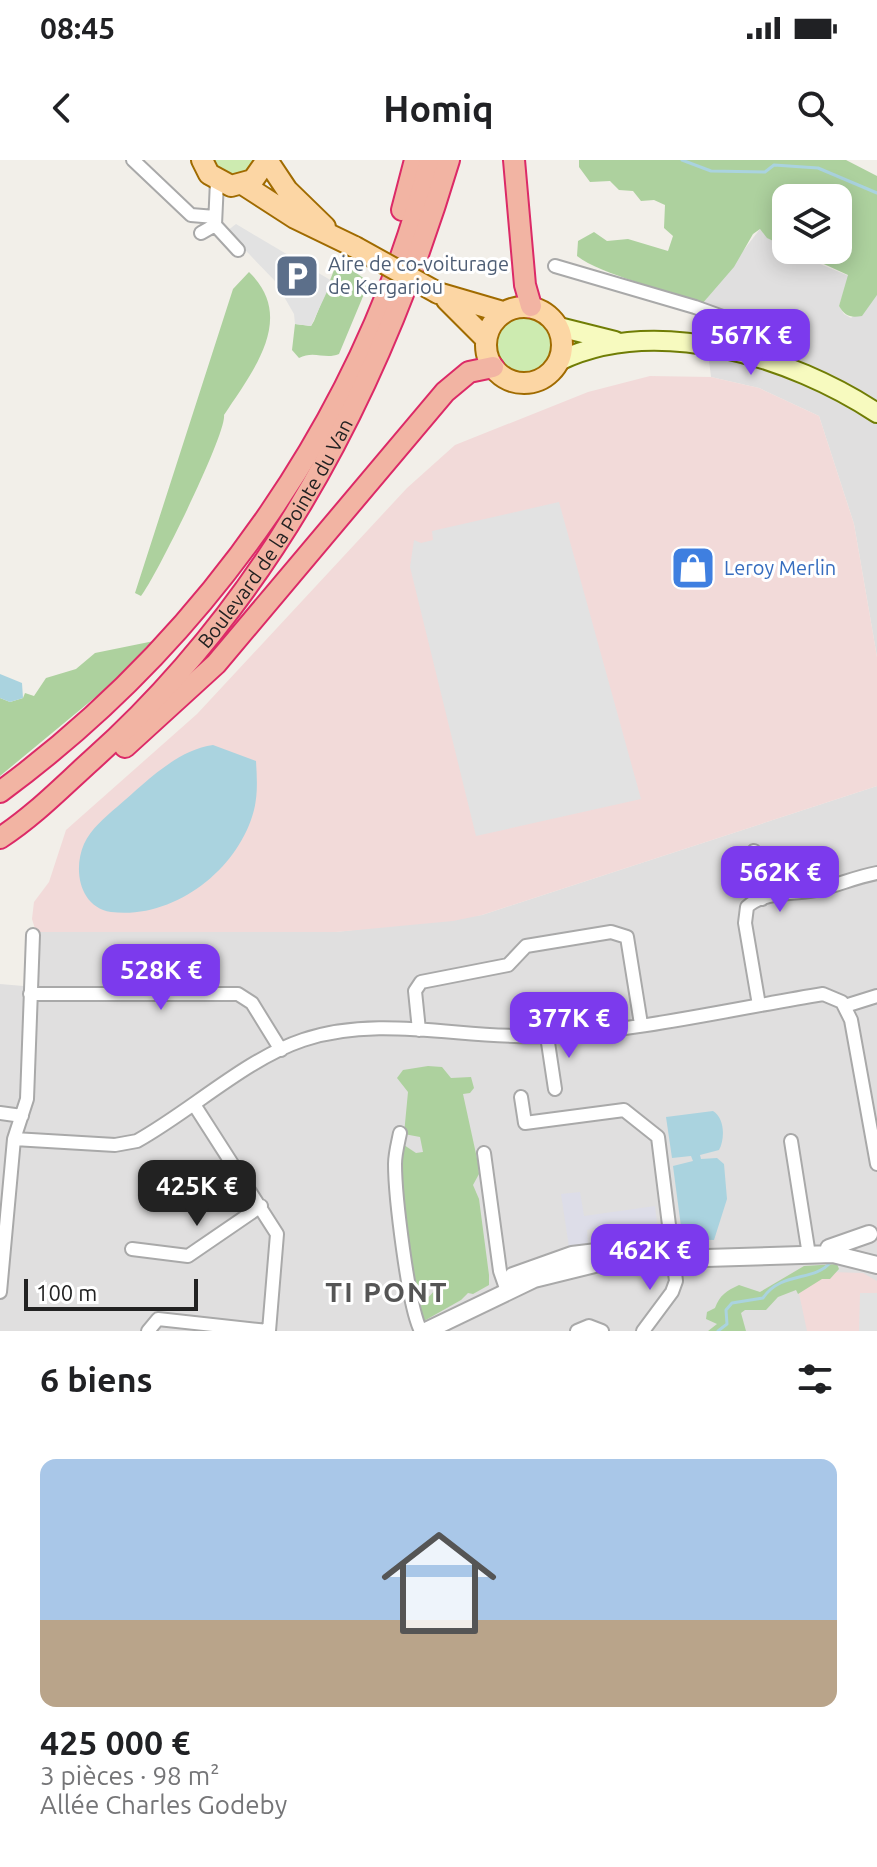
<!DOCTYPE html>
<html lang="fr">
<head>
<meta charset="utf-8">
<style>
  body { margin:0; font-family:Ubuntu,sans-serif; background:#f2f2f2; color:#202124; height:100vh; display:flex; flex-direction:column; font-size:30px; white-space:nowrap }
  * { box-sizing:border-box; margin:0 }
  p { font-size:26px; color:#757577 }
  .icon { flex:none; width:44px; height:44px; fill:none; stroke:currentColor; stroke-width:2; stroke-linecap:round; stroke-linejoin:round }
  .map { position:relative; height:1171px; overflow:hidden }
  .details { display:flex; flex-direction:column; background:#fff; flex:1 }
  .details>* { flex:none }
  .controls { position:absolute; left:772px; top:24px; display:grid; gap:16px }
  .controls a { display:grid; place-items:center; width:80px; height:80px; border-radius:16px; background:#fff; box-shadow:0 4px 20px #0003; font-size:40px }
  .scale { position:absolute; left:24px; bottom:20px; width:174px; box-sizing:border-box; padding-left:8px; border:4px solid #222; border-top:0; font-size:22px; line-height:28px; white-space:nowrap; color:#222; -webkit-text-stroke:6px #fff; paint-order:stroke }
  .price { position:absolute; translate:-50% -68px; padding:0 18px; border-radius:16px; background:#7c3aed; color:#fff; font-size:26px; line-height:52px; filter:drop-shadow(0 2px 4px #0008) }
  .price::after { content:''; position:absolute; left:50%; top:48px; width:24px; height:18px; margin-left:-12px; background:inherit; clip-path:polygon(0 0,100% 0,50% 100%) }
  .price.selected { background:#222; color:#fff }
  ul { padding:0; list-style:none }
  li { display:grid; align-content:center; gap:16px; height:424px; padding:0 40px }
  li+li { border-top:2px solid #e0e0e0 }
  li span { display:grid; place-items:center; height:248px; border-radius:16px; color:#555 }
  li>.icon { margin-inline-start:auto }
  span .icon { width:144px; height:144px; fill:#fffc; stroke-width:1 }
  li b { font-size:34px }
  h2 { display:flex; justify-content:space-between; align-items:center; height:96px; padding:0 40px; font-size:34px }
  .status { display:flex; justify-content:space-between; align-items:center; height:56px; padding:0 40px; background:#fff; direction:ltr }
  .status svg { height:22px; fill:currentColor }
  header { display:flex; justify-content:space-between; align-items:center; height:104px; padding:0 40px; background:#fff; font-size:36px; font-weight:700 }
  .map>svg:first-child { display:block }
  .residential { fill:#e0dfdf }
  .commercial { fill:#f2dad9 }
  .grass { fill:#cdebb0 }
  .forest { fill:#add19e }
  .parking { fill:#e2e2e2 }
  .plaza { fill:#dddde8 }
  .water { fill:#aad3df }
  .lines { fill:none; stroke-linecap:round; stroke-linejoin:round }
  .stream { stroke:#aad3df; stroke-width:3 }
  .minor-casing { stroke:#a9a9a9; stroke-width:16 }
  .tertiary-casing { stroke:#a9a9a9; stroke-width:20 }
  .secondary-casing { stroke:#707d05; stroke-width:22 }
  .primary-casing { stroke:#a06b00; stroke-width:24 }
  .trunk-casing { stroke:#dc2a67; stroke-width:24 }
  .minor { stroke:#fff; stroke-width:12 }
  .tertiary { stroke:#fff; stroke-width:16 }
  .secondary { stroke:#f7fabf; stroke-width:18 }
  .primary { stroke:#fcd6a4; stroke-width:20 }
  .trunk { stroke:#f2b4a3; stroke-width:20 }
  .primary-bridge-casing { stroke:#a06b00; stroke-width:24; stroke-linecap:butt }
  .primary-bridge { stroke:#fcd6a4; stroke-width:20 }
  .labels { text-anchor:middle; stroke-width:6; stroke-linejoin:round; paint-order:stroke }
  .service-label { font-size:20px; fill:#4e5e75; stroke:#fff; text-anchor:start }
  .street-label { font-size:20px; fill:#222; stroke:#fff }
  .shop-label { font-size:20px; fill:#366cbe; stroke:#fff; text-anchor:start }
  .district-label { font-size:28px; font-weight:bold; letter-spacing:2px; fill:#555; stroke:#fff }
</style>
</head>
<body>
<div class="status"><b>08:45</b><svg viewBox="0 0 49 12"><path d="M0 12V9h3v3zM5 12V6h3v6zM10 12V3h3v9zM15 12V0h3v12zM26 1h20v11H26zM47 4h2v5h-2z"/></svg></div>
<header><svg class="icon" aria-label="back" viewBox="0 0 24 24"><path d="M15 5l-7 7 7 7"/></svg>Homiq<svg class="icon" aria-label="search" viewBox="0 0 24 24"><circle cx="10" cy="10" r="6"/><path d="M15 15l6 6"/></svg></header>
<div class="map">
<svg width="877" height="1171" viewBox="0 0 877 1171">
  <rect width="100%" height="100%" fill="#f2efe9"/>
  <path class="residential" d="M760,69L786,90L849,116L839,146L844,154L851,158L877,135V497L854,364L819,256L759,228L711,217L702,144Z
    M877,626V1171H0V824L35,827L36,772H336L482,755Z"/>
  <path class="commercial" d="M650,216L711,217L759,228L819,256L854,364L877,497V626L482,755L453,761L336,772H36L32,759L34,742L49,722L66,670L197,554L407,328L455,285L588,232Z
    M829,1112L863,1113L877,1121V1171H807L797,1124Z"/>
  <path class="grass" d="M212,0H257L250,11L232,16L218,10Z
    M497 185a27 27 0 1 1 54 0a27 27 0 1 1-54 0Z"/>
  <path class="forest" d="M579,0H846L877,16V135L862,156C850,158 845,156 839,146L848,115L793,90H838V38H786V87L767,78L760,69L753,74L734,107L702,144C669,130 601,115 577,96L578,81L594,72L607,81L628,79L668,91L673,76L664,68L665,45L654,40L641,41L633,31L619,30L610,21L590,22L579,7Z
    M338,100L369,122L339,194C325,200 314,190 299,198L292,190L295,164L311,166L314,161Z
    M249,112C297,158 252,212 224,255C227,273 156,417 141,436L135,433L233,129Z
    M154,481L127,511L0,616V538L10,542L23,538L25,533L34,536L46,518L76,509L95,493Z
    M428,906L442,907L451,918L471,917L474,928L470,933L463,934L478,1003L479,1014L473,1025L479,1039L489,1115V1125L473,1134L468,1133L461,1140L424,1161L418,1158L417,1150L435,1130L432,1126L421,1134L414,1130L400,1008L404,985L416,993L423,992L420,977L404,974L408,932L397,918L403,910Z
    M837,1104L839,1109L830,1119H822L798,1134L796,1130L778,1137L766,1150H745L741,1153L746,1171H708L717,1164L706,1159L707,1152L715,1148C720,1135 726,1131 739,1125L760,1132L804,1106Z"/>
  <path class="parking" d="M236,64L332,121L311,166L295,164L294,154L275,121L227,71Z
    M559,342L641,639L476,676L410,407L414,380L421,383L433,380L432,371Z
    M860,1133H877V1171H859Z"/>
  <path class="plaza" d="M580,1032L584,1056L655,1046L659,1078L596,1083L594,1068L587,1070L588,1084L569,1087L561,1034Z"/>
  <path class="water" d="M0,514L22,523L23,538L10,542L0,538Z
    M213,585L256,601C257,618 258,634 254,650C239,709 174,760 111,752C79,747 73,709 84,684C91,669 105,657 117,647C144,624 176,590 213,585Z
    M713,951C725,958 725,979 719,990L700,995L701,999L717,998L724,1004L727,1039L714,1080L686,1079L682,1074L673,1006L693,1001L691,996L672,998L666,957Z"/>
  <g class="lines">
    <path class="stream" d="M682,0L711,11L765,12L774,5L818,8L877,33
      M718,1171L727,1164L726,1150L732,1143L763,1138C780,1112 813,1121 829,1104"/>
    <g class="minor-casing">
      <path id="minor" d="M133,0L191,55L215,57
        M217,21L215,65L238,90
        M201,73L215,65
        M555,106L695,147L753,168L777,182L781,192L778,203
        M754,691L762,739
        M30,834H238L252,843L281,890
        M759,845L745,763L747,747C764,730 799,735 821,729C841,724 856,717 877,713
        M845,846L877,836
        M419,870L415,831L421,822L508,805L526,786L611,772L627,777L641,864
        M547,876L555,929
        M521,937L525,963L624,950L658,977L676,1121L672,1132L643,1171
        M195,946L277,1074L269,1171
        M0,953L22,956
        M400,973C398,983 395,994 395,1004C395,1034 408,1147 421,1171
        M14,979L115,985L137,981C191,951 246,899 303,880C381,854 466,880 546,876C638,871 732,849 823,834L842,842L851,860L877,1004
        M791,981L809,1095
        M484,993L500,1111L507,1131
        M132,1089L188,1096L261,1046
        M0,1132L14,979L27,939L33,775
        M148,1171L158,1159L268,1171
        M577,1171L589,1166L602,1171"/>
    </g>
    <g class="tertiary-casing">
      <path id="tertiary" d="M829,1088L869,1074
        M513,1116L572,1095L638,1087
        M426,1171L534,1119L607,1101L833,1094L877,1105"/>
    </g>
    <g class="secondary-casing">
      <path id="secondary" d="M559,167L615,181
        M559,201C657,154 792,197 877,253"/>
    </g>
    <g class="primary-casing">
      <path id="primary" d="M202,0L209,14L231,26L253,20L267,0
        M267,0L287,30L325,67
        M244,25L295,58L355,87
        M438,133L503,152
        M447,140L486,179
        M486 185a38 38 0 1 1 76 0a38 38 0 1 1-76 0Z"/>
    </g>
    <g class="trunk-casing">
      <g id="trunk">
        <path d="M514,0L525,125L531,146"/>
        <path d="M402,50L415,0"/>
        <path d="M125,587L216,504L445,232L469,212L493,207"/>
        <path d="M0,632C209,478 367,252 430,0"/>
        <path id="s1" d="M0,678C34,656 62,627 92,600C271,440 381,228 449,0"/>
      </g>
    </g>
    <use href="#minor" class="minor"/>
    <use href="#tertiary" class="tertiary"/>
    <use href="#secondary" class="secondary"/>
    <use href="#primary" class="primary"/>
    <use href="#trunk" class="trunk"/>
    <g class="primary-bridge-casing">
      <path id="primary-bridge" d="M355,87L438,133"/>
    </g>
    <use href="#primary-bridge" class="primary-bridge"/>
  </g>
  <defs>
    <g id="parking-square" transform="scale(2.3)"><rect x="-9" y="-9" width="18" height="18" rx="4" fill="#5c6f8a" stroke="#fff"/><path d="M-3.5-5.5H1a3.5 3.5 0 0 1 0 7H-1V5.5H-3.5ZM-1-3.4V-.6H.8a1.4 1.4 0 0 0 0-2.8Z" fill="#fff"/></g>
    <g id="shop-square" transform="scale(2.3)"><rect x="-9" y="-9" width="18" height="18" rx="4" fill="#3f7fe0" stroke="#fff"/><path d="M-5-2.5h2.3a2.7 3.5 0 0 1 5.4 0H5L5.5 6h-11ZM-1.5-2.5h3a1.5 2.3 0 0 0-3 0Z" fill="#fff"/></g>
  </defs>
  <g fill-rule="evenodd">
    <use href="#parking-square" x="297" y="116"/>
    <use href="#shop-square" x="693" y="408"/>
  </g>
  <g class="labels">
    <g class="service-label">
      <text x="328" y="111">Aire de co-voiturage<tspan x="328" dy="23">de Kergariou</tspan></text>
    </g>
    <g class="street-label">
      <text dy="7" stroke="none"><textPath href="#s1" startOffset="414">Boulevard de la Pointe du Van</textPath></text>
    </g>
    <g class="shop-label">
      <text x="724" y="415">Leroy Merlin</text>
    </g>
    <g class="district-label">
      <text x="387" y="1142">TI PONT</text>
    </g>
  </g>
</svg>
<div class="controls">
<a><svg class="icon" aria-label="layers" viewBox="0 0 24 24"><path d="M12 4l9 5-9 5-9-5zM3 14l9 5 9-5"/></svg></a>
</div>
<div class="scale">100 m</div>
<b class="price" style="left:751px;top:217px">567K €</b>
<b class="price" style="left:780px;top:754px">562K €</b>
<b class="price" style="left:161px;top:852px">528K €</b>
<b class="price" style="left:569px;top:900px">377K €</b>
<b class="price selected" style="left:197px;top:1068px">425K €</b>
<b class="price" style="left:650px;top:1132px">462K €</b>
</div>
<section class="details">
<h2>6 biens<svg class="icon" aria-label="filters" viewBox="0 0 24 24"><path d="M4 7h16M4 17h16"/><circle cx="9" cy="7" r="2"/><circle cx="15" cy="17" r="2"/></svg></h2>
<ul>
<li><span style="background:linear-gradient(#a9c7e8 65%,#b9a48a 0)"><svg class="icon" aria-label="home" viewBox="0 0 24 24"><path d="M3 11l9-7 9 7M6 9v11h12V9"/></svg></span><div><b>425 000 €</b><p>3 pièces · 98 m²</p><p>Allée Charles Godeby</p></div></li>
</ul>
</section>
</body>
</html>
